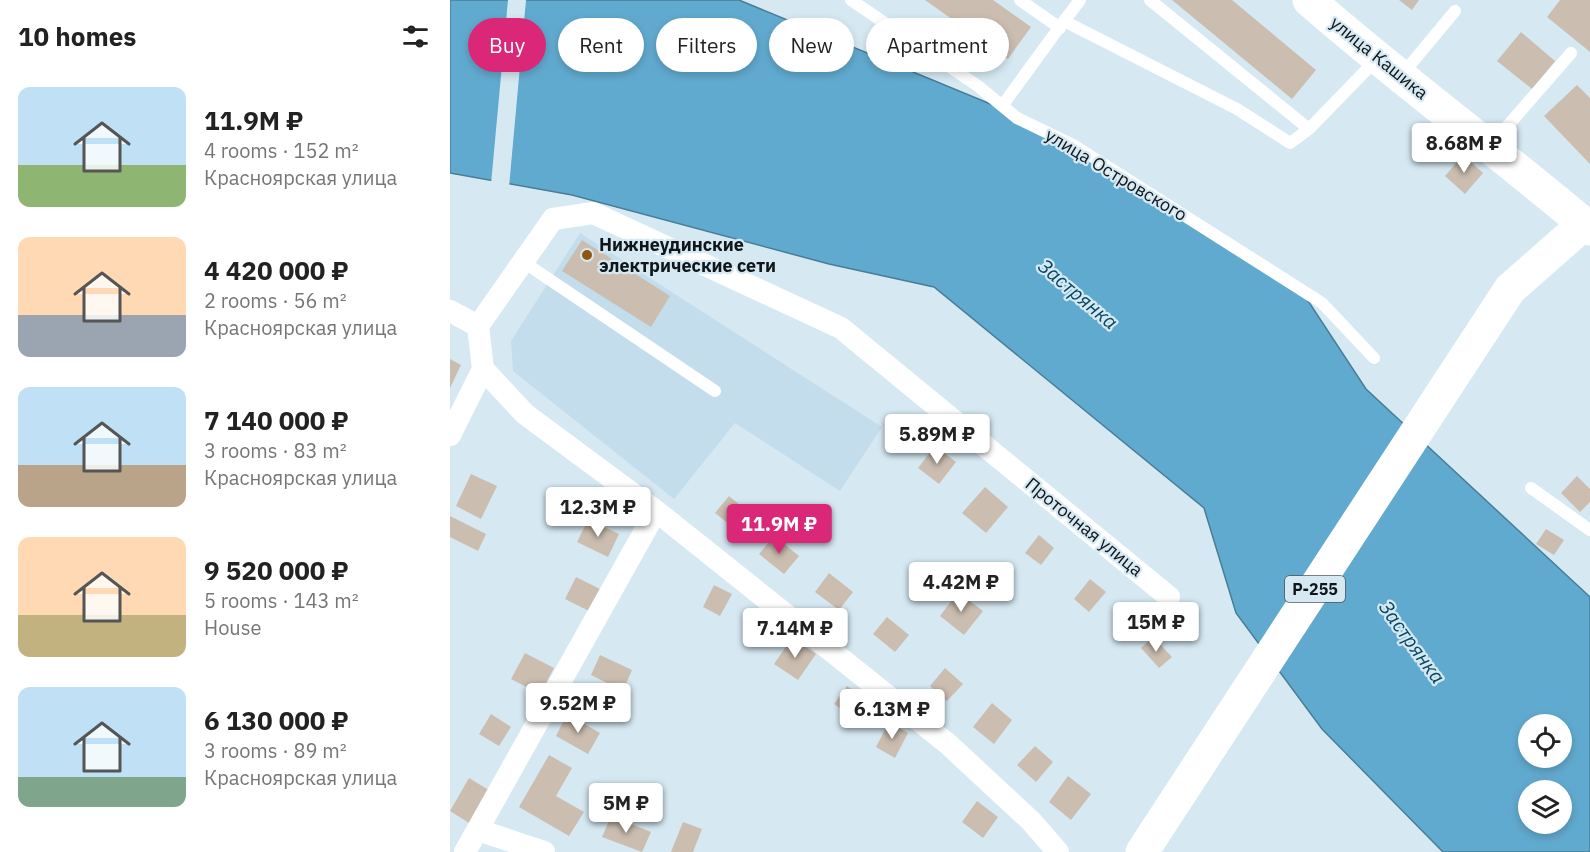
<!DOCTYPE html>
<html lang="en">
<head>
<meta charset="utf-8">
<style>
  body { margin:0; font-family:"IBM Plex Sans",sans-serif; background:#f6f6f6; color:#222; height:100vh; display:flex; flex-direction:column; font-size:22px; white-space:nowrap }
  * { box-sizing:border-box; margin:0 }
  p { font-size:20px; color:#767676 }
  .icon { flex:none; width:33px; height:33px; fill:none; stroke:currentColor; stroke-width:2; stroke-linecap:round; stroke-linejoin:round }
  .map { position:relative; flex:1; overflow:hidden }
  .drawer { display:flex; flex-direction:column; background:#fff; width:450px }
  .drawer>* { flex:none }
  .banner { position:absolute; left:18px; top:18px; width:570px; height:54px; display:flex; gap:12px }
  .buttons { position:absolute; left:1068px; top:714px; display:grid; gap:12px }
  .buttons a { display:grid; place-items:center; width:54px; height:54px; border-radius:50%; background:#fff; box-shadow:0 3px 9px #0003; font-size:30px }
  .price { position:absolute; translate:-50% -51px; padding:0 14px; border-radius:6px; background:#fff; color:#222; font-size:20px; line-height:39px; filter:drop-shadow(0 2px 3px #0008) }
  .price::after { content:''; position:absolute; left:50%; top:36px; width:18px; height:14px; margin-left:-9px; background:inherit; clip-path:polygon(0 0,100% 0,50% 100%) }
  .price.current { background:#db2777; color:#fff }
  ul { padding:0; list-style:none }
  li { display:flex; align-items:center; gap:18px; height:150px; padding:0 18px }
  li span { display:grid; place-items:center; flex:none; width:168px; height:120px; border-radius:12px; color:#555 }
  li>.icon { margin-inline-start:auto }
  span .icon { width:72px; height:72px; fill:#fffc; stroke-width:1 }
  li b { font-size:26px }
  h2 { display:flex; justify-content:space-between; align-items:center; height:72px; padding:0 18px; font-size:26px }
  .pill { padding:0 21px; border-radius:27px; background:#fff; box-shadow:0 3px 9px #0003; font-size:21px; line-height:54px }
  .pill.current { background:#db2777; color:#fff }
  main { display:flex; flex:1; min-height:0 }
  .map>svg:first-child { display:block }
  .built { fill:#c3ddec }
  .water { fill:#61aacf; stroke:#487d98; stroke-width:1.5; fill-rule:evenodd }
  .pier { fill:#d6e9f3 }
  .building { fill:#cbbdb0 }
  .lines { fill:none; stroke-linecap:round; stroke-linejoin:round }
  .lane { stroke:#fff; stroke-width:12 }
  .street { stroke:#fff; stroke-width:22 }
  .secondary { stroke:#fff; stroke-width:33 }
  .highway { stroke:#fff; stroke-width:33 }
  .poi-dot { fill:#905711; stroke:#d6e9f3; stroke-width:2 }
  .labels { text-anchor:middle; stroke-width:4.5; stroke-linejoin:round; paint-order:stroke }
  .shield { fill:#d6e9f3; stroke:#4b555a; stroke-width:1.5 }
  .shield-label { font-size:16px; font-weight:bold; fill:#0f1519 }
  .street-label { font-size:18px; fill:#0f1519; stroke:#d6e9f3 }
  .poi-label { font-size:18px; font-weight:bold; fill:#0f1519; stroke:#d6e9f3; text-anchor:start }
  .water-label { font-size:20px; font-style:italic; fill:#074760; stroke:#d6e9f3 }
</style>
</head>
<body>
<main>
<section class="drawer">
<h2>10 homes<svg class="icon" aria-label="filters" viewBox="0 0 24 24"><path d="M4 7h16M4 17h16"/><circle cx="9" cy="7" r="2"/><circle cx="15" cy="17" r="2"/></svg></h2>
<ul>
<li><span style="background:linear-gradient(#bfe0f5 65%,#8fb573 0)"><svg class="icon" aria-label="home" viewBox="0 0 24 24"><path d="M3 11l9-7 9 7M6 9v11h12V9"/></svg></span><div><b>11.9M ₽</b><p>4 rooms · 152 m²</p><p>Красноярская улица</p></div></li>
<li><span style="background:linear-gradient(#ffd9b3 65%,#9aa5b1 0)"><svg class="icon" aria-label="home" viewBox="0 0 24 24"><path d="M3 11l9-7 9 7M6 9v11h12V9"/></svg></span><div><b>4 420 000 ₽</b><p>2 rooms · 56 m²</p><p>Красноярская улица</p></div></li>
<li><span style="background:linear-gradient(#bfe0f5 65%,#b9a48a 0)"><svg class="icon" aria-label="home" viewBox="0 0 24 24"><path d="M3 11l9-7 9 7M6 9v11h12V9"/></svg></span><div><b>7 140 000 ₽</b><p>3 rooms · 83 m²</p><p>Красноярская улица</p></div></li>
<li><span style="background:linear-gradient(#ffd9b3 65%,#c2b280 0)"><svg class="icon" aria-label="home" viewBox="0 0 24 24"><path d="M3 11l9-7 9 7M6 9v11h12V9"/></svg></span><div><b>9 520 000 ₽</b><p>5 rooms · 143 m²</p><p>House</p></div></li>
<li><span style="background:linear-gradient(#bfe0f5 75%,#7fa58c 0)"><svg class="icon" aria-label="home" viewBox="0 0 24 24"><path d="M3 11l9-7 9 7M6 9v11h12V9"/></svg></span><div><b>6 130 000 ₽</b><p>3 rooms · 89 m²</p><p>Красноярская улица</p></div></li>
</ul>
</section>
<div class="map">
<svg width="1140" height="852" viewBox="0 0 1140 852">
  <rect width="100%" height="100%" fill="#d6e9f3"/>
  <path class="built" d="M130,233L432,427L390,491L285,423L224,499L63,371L61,341Z"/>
  <path class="water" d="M0,0H289L555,110L851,290L916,389L1140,597V852H993L872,729L786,613L754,508L484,287L379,264L122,195L0,173ZM1078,724H1112V758H1078ZM1078,790H1112V824H1078Z"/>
  <path class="pier" d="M58,0H76L59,187L41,184Z"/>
  <path class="building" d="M475,0H543L581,27L558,59Z
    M722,0H782L866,70L842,99Z
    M949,0H969L962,10Z
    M1110,0H1140V52L1097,17Z
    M1071,32L1105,61L1082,89L1047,61Z
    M1127,85L1140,98V164L1094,116Z
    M1013,155L1033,173L1015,194L995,176Z
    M132,240L220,296L201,327L112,271Z
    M0,359L11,365L0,388Z
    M485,446L506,462L489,484L468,468Z
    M21,474L47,486L31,519L6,506Z
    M1127,476L1140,489V502L1130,512L1111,493Z
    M535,487L558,507L536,533L512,513Z
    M279,496L302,515L289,532L265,513Z
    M0,516L36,534L28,551L0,537Z
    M138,520L169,534L158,557L127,542Z
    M1096,529L1114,540L1104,555L1086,544Z
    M589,535L604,548L591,565L575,553Z
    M324,536L349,556L334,574L309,554Z
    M379,573L403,592L389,610L365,592Z
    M126,577L150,589L139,611L115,599Z
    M640,579L656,592L639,612L624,599Z
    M264,585L282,594L270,616L253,607Z
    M508,592L533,611L514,635L490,616Z
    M437,617L459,635L445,652L423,634Z
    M703,637L722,657L709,668L691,648Z
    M342,638L366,654L348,680L324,664Z
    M75,653L104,668L90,694L61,679Z
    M150,655L182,670L173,691L141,675Z
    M495,668L513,684L497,701L480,686Z
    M397,686L413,697L401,716L384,704Z
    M542,703L562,720L544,744L523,727Z
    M41,714L61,727L49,746L29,734Z
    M117,714L150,733L138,754L106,736Z
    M439,722L458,733L445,758L426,747Z
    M585,746L603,762L586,782L567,765Z
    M99,755L122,768L106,796L134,812L119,836L69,807Z
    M618,776L641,794L621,820L599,802Z
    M19,778L42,792L22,825L0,811Z
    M527,801L548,817L533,838L512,822Z
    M161,816L201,832L192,852L152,837Z
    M233,822L252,829L243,852H221Z"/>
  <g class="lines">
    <path class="lane" d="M401,0L528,86L567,118L625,146L872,303L924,358
      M570,0L610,28
      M700,0L859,129
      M614,21L630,0
      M951,76L1005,11
      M552,106L614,21L787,109L840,143L859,129L926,60
      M1041,145L1121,53
      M72,261L265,391
      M1081,488L1140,530"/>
    <path class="street" d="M0,311L28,326L33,369L75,414L206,511L498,744L581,821L608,852
      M28,326L103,219L143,213L391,328L719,597
      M0,435L33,369
      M28,830L94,852
      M15,852L206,511"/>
    <path class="secondary" d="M859,0C948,78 1044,148 1134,224"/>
    <path class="highway" d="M692,852L1060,289L1134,224L1140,229"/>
  </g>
  <circle class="poi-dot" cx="137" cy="255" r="6"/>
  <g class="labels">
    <rect class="shield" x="835" y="576" width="60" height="26" rx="4.5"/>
    <g class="shield-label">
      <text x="865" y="595">Р-255</text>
    </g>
    <g class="street-label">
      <text transform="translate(929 58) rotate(39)" y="6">улица Кашика</text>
      <text transform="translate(666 175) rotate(31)" y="6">улица Островского</text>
      <text transform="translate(634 527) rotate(39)" y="6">Проточная улица</text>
    </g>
    <g class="poi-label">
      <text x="149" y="251">Нижнеудинские<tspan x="149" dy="21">электрические сети</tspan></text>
    </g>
    <g class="water-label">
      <text transform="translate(628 294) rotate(40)" y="7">Застрянка</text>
      <text transform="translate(962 642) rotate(54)" y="7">Застрянка</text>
    </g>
  </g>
</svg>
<div class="buttons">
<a><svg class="icon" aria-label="locate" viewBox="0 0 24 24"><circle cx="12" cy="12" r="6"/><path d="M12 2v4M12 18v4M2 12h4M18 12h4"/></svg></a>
<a><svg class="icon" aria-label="layers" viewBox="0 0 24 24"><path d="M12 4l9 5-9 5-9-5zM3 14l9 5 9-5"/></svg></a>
</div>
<b class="price" style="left:1014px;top:174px">8.68M ₽</b>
<b class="price" style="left:487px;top:465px">5.89M ₽</b>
<b class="price" style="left:148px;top:538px">12.3M ₽</b>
<b class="price current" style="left:329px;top:555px">11.9M ₽</b>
<b class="price" style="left:511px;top:613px">4.42M ₽</b>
<b class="price" style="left:706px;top:653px">15M ₽</b>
<b class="price" style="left:345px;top:659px">7.14M ₽</b>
<b class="price" style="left:128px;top:734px">9.52M ₽</b>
<b class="price" style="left:442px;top:740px">6.13M ₽</b>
<b class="price" style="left:176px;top:834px">5M ₽</b>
<div class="banner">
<a class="pill current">Buy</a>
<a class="pill">Rent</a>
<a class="pill">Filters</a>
<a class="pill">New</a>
<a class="pill">Apartment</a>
</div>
</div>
</main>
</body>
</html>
